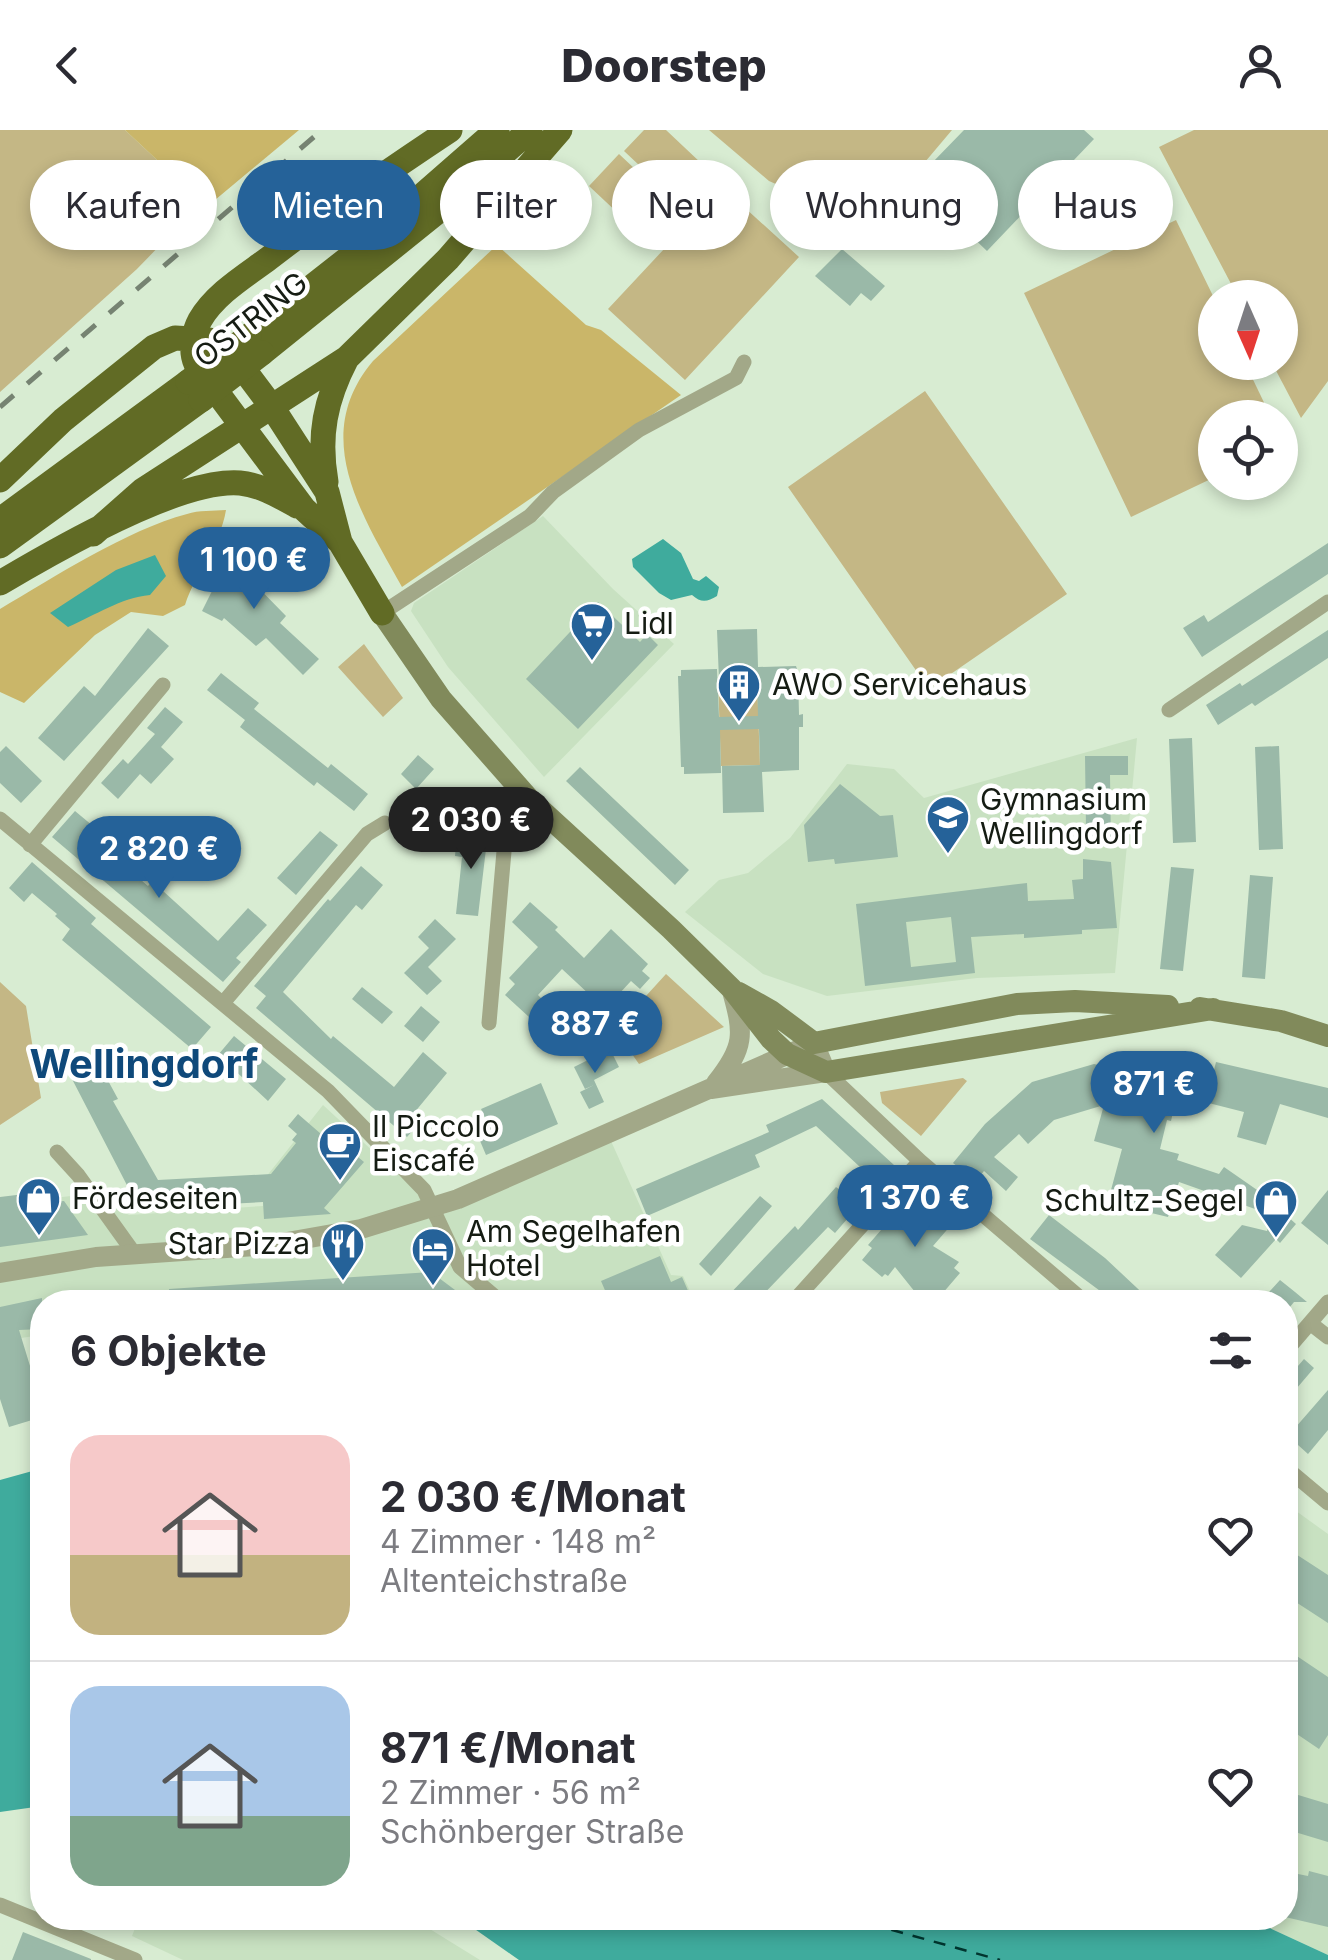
<!DOCTYPE html>
<html lang="de">
<head>
<meta charset="utf-8">
<style>
  body { margin:0; font-family:Inter,sans-serif; background:#f7f7f7; color:#2b2b33; height:100vh; display:flex; flex-direction:column; font-size:38px; white-space:nowrap }
  * { box-sizing:border-box; margin:0 }
  p { font-size:32px; color:#7c7c81 }
  .icon { flex:none; width:55px; height:55px; fill:none; stroke:currentColor; stroke-width:2; stroke-linecap:round; stroke-linejoin:round }
  .map { position:relative; flex:1; overflow:hidden }
  .details { position:absolute; left:30px; top:1160px; width:1268px; height:640px; display:flex; flex-direction:column; background:#fff; border-radius:40px; box-shadow:0 5px 15px #0003 }
  .details>* { flex:none }
  .guide { position:absolute; left:30px; top:30px; width:1270px; height:90px; display:flex; gap:20px }
  .needle { width:65px; rotate:177deg }
  .fabs { position:absolute; left:1198px; top:150px; display:grid; gap:20px }
  .fabs a { display:grid; place-items:center; width:100px; height:100px; border-radius:50%; background:#fff; box-shadow:0 5px 15px #0003; font-size:50px }
  .price { position:absolute; translate:-50% -85px; padding:0 22px; border-radius:35px; background:#256299; color:#fff; font-size:32px; line-height:65px; filter:drop-shadow(0 2px 5px #0008) }
  .price::after { content:''; position:absolute; left:50%; top:60px; width:30px; height:22px; margin-left:-15px; background:inherit; clip-path:polygon(0 0,100% 0,50% 100%) }
  .price.active { background:#222; color:#fff }
  ul { padding:0; list-style:none }
  li { display:flex; align-items:center; gap:30px; height:250px; padding:0 40px }
  li+li { border-top:2px solid #e1e1e2 }
  li span { display:grid; place-items:center; flex:none; width:280px; height:200px; border-radius:30px; color:#555 }
  li>.icon { margin-inline-start:auto }
  span .icon { width:120px; height:120px; fill:#fffc; stroke-width:1 }
  li b { font-size:42px }
  h2 { display:flex; justify-content:space-between; align-items:center; height:120px; padding:0 40px; font-size:42px }
  .chip { padding:0 35px; border-radius:45px; background:#fff; box-shadow:0 5px 15px #0003; font-size:35px; line-height:90px }
  .chip.active { background:#256299; color:#fff }
  header { display:flex; justify-content:space-between; align-items:center; height:130px; padding:0 40px; background:#fff; font-size:45px; font-weight:800 }
  .map>svg:first-child { display:block }
  .built { fill:#c8e1c1 }
  .green { fill:#c4b785 }
  .forest { fill:#cab669 }
  .water { fill:#3fab9d }
  .lines { fill:none; stroke-linecap:round; stroke-linejoin:round }
  .ferry { stroke:#01352f; stroke-width:2.5; stroke-dasharray:12 10; stroke-linecap:butt }
  .building { fill:#9ab9a8; fill-rule:evenodd }
  .minor { stroke:#a2a888; stroke-width:15 }
  .tertiary { stroke:#a2a888; stroke-width:20 }
  .secondary { stroke:#818a5b; stroke-width:22 }
  .trunk { stroke:#616b25; stroke-width:25 }
  .rail { stroke:#768372; stroke-width:5; stroke-dasharray:18 18; stroke-linecap:butt }
  .trunk-bridge { stroke:#616b25; stroke-width:25 }
  .labels { text-anchor:middle; stroke-width:9; stroke-linejoin:round; paint-order:stroke }
  .street-label { font-size:30px; fill:#151c13; stroke:#fff }
  .poi-label { font-size:30px; fill:#151c13; stroke:#fff; text-anchor:start }
  .district-label { font-size:40px; font-weight:bold; fill:#0f497a; stroke:#fff }
</style>
</head>
<body>
<header><svg class="icon" aria-label="back" viewBox="0 0 24 24"><path d="M15 5l-7 7 7 7"/></svg>Doorstep<svg class="icon" aria-label="person" viewBox="0 0 24 24"><circle cx="12" cy="8" r="4"/><path d="M4 21q1-7 8-7t8 7"/></svg></header>
<div class="map">
<svg width="1328" height="1830" viewBox="0 0 1328 1830">
  <rect width="100%" height="100%" fill="#d8ecd2"/>
  <path class="built" d="M543,386L613,459L674,514L544,647L448,537L411,481L414,473Z
    M1137,608L1115,843L977,848L827,866L763,844L685,782L719,750L748,743L790,708L847,634L894,639L924,668Z
    M323,975L442,1085L611,1011L671,1145L683,1146L695,1172H513L496,1159L393,1172H42V1205L0,1211V1074L89,1064L129,1085L263,1076L262,1052Z
    M1285,1373L1328,1404V1825L1248,1788H1285Z
    M139,1788H412L480,1830H183L132,1806Z"/>
  <path class="green" d="M0,0H125L202,72L137,139L0,262Z
    M644,0H666L719,50L689,82L624,21Z
    M709,0H952L871,96L769,51Z
    M1194,0H1328V251L1301,288L1272,233L1280,232V168L1238,167L1159,17Z
    M619,24L684,85L654,117L589,56Z
    M722,57L799,127L685,250L608,179Z
    M1176,90L1215,170V232L1245,233L1271,287L1215,288V347L1131,387L1024,163Z
    M925,261L1067,464L929,559L788,357Z
    M364,514L403,568L383,587L338,537Z
    M757,549L760,635L721,636L718,550Z
    M666,844L724,897L639,934L615,900Z
    M0,852L26,876L41,968L0,995Z
    M963,948L967,951L921,1006L882,973L880,962Z"/>
  <path class="forest" d="M125,0H299L209,75L202,72Z
    M497,115L586,195L601,200L681,265L402,457C363,386 309,307 373,231Z
    M226,380C220,416 196,441 185,475L163,486L131,482L95,505L24,573L0,562V479C54,447 127,400 187,384C199,380 213,381 226,380Z"/>
  <path class="water" d="M663,409L681,423L693,449L699,451L706,446L719,457L717,466C707,472 701,473 692,465L671,470L659,463L633,437L632,429Z
    M155,425L166,446L150,465C120,468 96,485 68,497L50,483L116,440Z
    M36,1340L42,1367V1676L0,1682V1350Z
    M459,1788H1248L1328,1825V1830H519Z"/>
  <g class="lines">
    <path class="ferry" d="M849,1788L1000,1830"/>
  </g>
  <path class="building" d="M964,0H1084L1094,9L987,121L965,100L983,83L931,34Z
    M842,119L885,156L871,171L861,163L850,176L815,146Z
    M1328,413V444L1202,527L1183,498L1204,485L1208,492Z
    M233,419L256,430L248,447L286,486L280,493L319,529L303,545L266,508L256,516L224,488L222,491L202,481Z
    M598,472L640,512L647,504L658,515L578,599L526,549Z
    M148,498L169,516L64,631L38,608L84,556L95,566Z
    M757,499L758,537L796,536L798,542L799,585L803,584V597H799V640L762,642L764,682L723,683L722,636L760,635L759,599L720,600L721,643L684,644V637H681L678,546H681V540L717,539L719,587L758,586L757,549L719,550L717,500Z
    M1328,500V528L1255,576L1252,573L1218,595L1206,575L1240,553L1242,556Z
    M221,543L259,573L254,579L328,638L331,634L368,664L354,681L317,652L314,656L240,597L245,590L207,560Z
    M165,577L183,592L161,617L174,629L151,654L140,644L118,669L101,653L123,629L128,634L155,604L147,598Z
    M1192,608L1196,712L1173,713L1169,609Z
    M6,616L42,651L21,673L0,653V622Z
    M1279,616L1283,719L1259,720L1255,617Z
    M418,625L434,639L416,659L401,644Z
    M1085,626H1128V645H1110L1111,715L1083,716L1082,699H1086Z
    M580,637L689,740L675,755L566,651Z
    M840,654L880,686L893,685L898,727L835,734L834,729L808,732L804,695Z
    M75,681L105,706L103,708L120,724L117,728L121,733L148,756L152,751L218,811L248,778L267,795L236,828L241,832L223,852L52,707Z
    M466,699L488,702L478,786L456,784L462,727L455,726L456,714L464,715Z
    M320,701L338,715L296,765L277,748Z
    M1083,729L1111,732L1117,798L1082,800V804L1024,808V804L971,807L975,843L865,856L856,774L1027,753L1028,771L1074,769L1072,750L1083,749ZM951,787L956,832L911,837L906,792Z
    M32,732L96,788L91,794L211,897L192,919L62,810L70,799L55,786L57,784L32,763L24,772L9,758Z
    M361,736L383,755L362,780L356,775L283,862L331,909L333,906L394,957L423,922L447,943L414,983L422,990L407,1007L256,878L266,866L254,856L328,769L330,771Z
    M1171,737L1194,739L1183,841L1160,839Z
    M1250,745L1273,747L1265,849L1242,847Z
    M530,772L558,797L555,800L584,828L611,799L648,834L642,841L650,848L640,859L631,851L605,879L562,839L538,865L544,871L529,887L505,865L515,854L509,848L538,817L512,792Z
    M435,789L456,809L428,837L442,851L427,865L404,843L429,818L418,807Z
    M362,857L393,882L382,894L352,869Z
    M421,876L440,892L423,912L404,896Z
    M234,906L286,949L268,971L218,925Z
    M610,919L619,937L594,950L604,972L589,979L580,962L594,955L585,959L574,937Z
    M1216,932L1328,958V988L1280,974L1266,1015L1237,1007L1244,982L1177,965L1171,991L1167,990L1160,1019L1179,1024L1177,1030L1219,1044L1224,1037L1260,1062L1296,1094L1280,1113L1276,1109L1241,1148L1215,1125L1242,1095L1267,1101L1272,1085L1179,1052L1168,1087L1122,1076L1125,1064L1111,1060L1122,1019L1094,1011L1104,975L1054,990L1028,1014L1019,1004L994,1027L1018,1047L1006,1061L984,1041L976,1051L953,1033L985,994L1032,952L1094,934L1159,949L1161,937L1212,948Z
    M99,934L118,969L113,971L158,1050L271,1044L296,1013L292,1010L297,1004L288,996L298,984L336,1017L340,1012L364,1032L324,1078L331,1084L264,1089L263,1072L152,1078L136,1070L130,1061L72,949Z
    M541,953L558,994L486,1025L475,999L488,994L481,979Z
    M822,969L894,1035L835,1103L828,1097L756,1172H722L795,1096L798,1100L836,1057L840,1060L860,1037L816,996L755,1025L760,1037L647,1086L636,1059L769,1002L766,995Z
    M1328,1060V1115L1301,1093Z
    M41,1062V1073L64,1071L88,1105L0,1117V1067Z
    M919,1065L952,1094L933,1116L959,1132L954,1138L960,1143L936,1171L929,1165L923,1172L895,1137L888,1146L885,1144L882,1147L862,1130L872,1118L868,1115L895,1084L900,1087Z
    M760,1066L772,1076L711,1146L699,1134Z
    M1049,1085L1105,1128L1152,1172H1115L1030,1109Z
    M660,1126L671,1152L682,1147L693,1172H610L601,1151Z
    M431,1142L471,1172H170L169,1159Z
    M1280,1150L1295,1162L1307,1172H1294L1285,1183V1172H1260Z
    M42,1168V1199L19,1200L42,1275V1287L9,1297L0,1269V1177Z
    M1304,1229L1314,1238L1285,1272V1251Z
    M1328,1260V1300L1308,1324L1288,1306Z
    M1285,1417L1328,1445V1493L1285,1465Z
    M1285,1518L1328,1547V1605L1319,1619L1285,1596Z
    M1285,1661L1328,1674V1712L1285,1699Z
    M1309,1741L1328,1746V1797L1285,1787V1748L1291,1749L1293,1743L1308,1746Z
    M23,1802L91,1829V1830H12Z"/>
  <g class="lines">
    <path class="minor" d="M382,483L530,386L553,362L639,300L736,248L744,232
      M1169,580L1328,472
      M0,689L328,961L424,1060L460,1137L501,1172
      M30,715L163,555
      M223,873L367,704L385,693
      M489,893L505,710L511,692L529,669
      M826,942L920,1031L1085,1172
      M57,1022L78,1045L134,1123
      M793,1172L920,1031
      M1310,1193L1328,1207
      M1285,1222L1328,1172
      M1285,1337L1328,1373
      M0,1775L135,1830"/>
    <path class="tertiary" d="M716,953C745,917 744,904 732,861
      M0,1143L96,1127L270,1115L361,1099L458,1069L814,913L826,942L711,959"/>
    <path class="secondary" d="M382,483L441,569L529,669L671,799L732,859L771,909L787,924L826,942L1213,879
      M739,863L771,881L814,913L1017,874L1075,871L1168,876
      M1200,878L1281,891L1328,906"/>
    <path class="trunk" d="M249,206L369,112L497,0
      M262,223L437,82L530,0
      M0,350L63,290L154,217L175,208L209,210L233,225L272,277L327,362L340,412L382,483
      M326,352C318,306 325,270 347,228
      M0,390L188,252
      M93,404L143,360L347,228L448,129L560,0
      M340,412L304,379L196,234C190,221 193,203 200,190C215,164 245,146 268,129C327,83 388,41 450,0
      M0,416L201,270
      M0,453C54,421 179,348 240,353C261,355 279,366 297,376"/>
    <path class="rail" d="M0,277L322,0"/>
    <path class="trunk-bridge" d="M188,252L249,206
      M201,270L262,223"/>
  </g>
  <defs>
    <g id="supermarket-pin" transform="scale(2.25)"><path d="M0 17L-7.5 6A9.5 9.5 0 1 1 7.5 6Z" fill="#256299" stroke="#fff"/><path d="M-6-5.5h2.5l.6 2H6L4.5 2H-2.5L-4.4-4H-6ZM-1.5 3.2a1.3 1.3 0 1 0 .1 0ZM3 3.2a1.3 1.3 0 1 0 .1 0Z" fill="#fff"/></g>
    <g id="building-pin" transform="scale(2.25)"><path d="M0 17L-7.5 6A9.5 9.5 0 1 1 7.5 6Z" fill="#256299" stroke="#fff"/><path d="M-4-6H4V6H1V3H-1V6H-4ZM-2.5-4.3h1.7v1.8h-1.7ZM.8-4.3h1.7v1.8H.8ZM-2.5-1h1.7V.8h-1.7ZM.8-1h1.7V.8H.8Z" fill="#fff"/></g>
    <g id="school-pin" transform="scale(2.25)"><path d="M0 17L-7.5 6A9.5 9.5 0 1 1 7.5 6Z" fill="#256299" stroke="#fff"/><path d="M0-5L7-2L0 1L-7-2ZM-4 1L0 2.5L4 1V4Q0 6-4 4Z" fill="#fff"/></g>
    <g id="cafe-pin" transform="scale(2.25)"><path d="M0 17L-7.5 6A9.5 9.5 0 1 1 7.5 6Z" fill="#256299" stroke="#fff"/><path d="M-5.5-4.5H6V0H3Q3 3.5 0 3.5H-2.5Q-5.5 3.5-5.5 0ZM3-3.2v2h1.7v-2ZM-6 4.5H4V6H-6Z" fill="#fff"/></g>
    <g id="shop-pin" transform="scale(2.25)"><path d="M0 17L-7.5 6A9.5 9.5 0 1 1 7.5 6Z" fill="#256299" stroke="#fff"/><path d="M-5-2.5h2.3a2.7 3.5 0 0 1 5.4 0H5L5.5 6h-11ZM-1.5-2.5h3a1.5 2.3 0 0 0-3 0Z" fill="#fff"/></g>
    <g id="restaurant-pin" transform="scale(2.25)"><path d="M0 17L-7.5 6A9.5 9.5 0 1 1 7.5 6Z" fill="#256299" stroke="#fff"/><path d="M-5-6h1v4h1v-4h1v4h1v-4h1v5L-1.5 .5V6h-2V.5L-5-1ZM5-6V6H3V1.5H1.5Q1.5-4 5-6Z" fill="#fff"/></g>
    <g id="hotel-pin" transform="scale(2.25)"><path d="M0 17L-7.5 6A9.5 9.5 0 1 1 7.5 6Z" fill="#256299" stroke="#fff"/><path d="M-6-4.5h1.5V1H6V5H4.5V3h-9V5H-6ZM-4 0a1.8 1.8 0 1 1 3.6 0ZM.5 0V-2.5h3Q6-2.5 6 0Z" fill="#fff"/></g>
  </defs>
  <g fill-rule="evenodd">
    <use href="#supermarket-pin" x="592" y="494"/>
    <use href="#building-pin" x="739" y="555"/>
    <use href="#school-pin" x="948" y="687"/>
    <use href="#cafe-pin" x="340" y="1014"/>
    <use href="#shop-pin" x="39" y="1069"/>
    <use href="#shop-pin" x="1276" y="1071"/>
    <use href="#restaurant-pin" x="343" y="1114"/>
    <use href="#hotel-pin" x="433" y="1119"/>
  </g>
  <g class="labels">
    <g class="street-label">
      <text transform="translate(251 190) rotate(-38)" y="10">OSTRING</text>
    </g>
    <g class="poi-label">
      <text x="624" y="504">Lidl</text>
      <text x="772" y="565">AWO Servicehaus</text>
      <text x="980" y="680">Gymnasium<tspan x="980" dy="34">Wellingdorf</tspan></text>
      <text x="372" y="1007">Il Piccolo<tspan x="372" dy="34">Eiscafé</tspan></text>
      <text x="72" y="1079">Fördeseiten</text>
      <text x="1244" y="1081" text-anchor="end">Schultz-Segel</text>
      <text x="466" y="1112">Am Segelhafen<tspan x="466" dy="34">Hotel</tspan></text>
      <text x="310" y="1124" text-anchor="end">Star Pizza</text>
    </g>
    <g class="district-label">
      <text x="144" y="948">Wellingdorf</text>
    </g>
  </g>
</svg>
<div class="fabs">
<a><svg class="needle" viewBox="-14 -14 28 28"><path d="M0-13l5 13h-10z" fill="#e53935"/><path d="M0 13l5-13h-10z" fill="#7c7c81"/></svg></a>
<a><svg class="icon" aria-label="locate" viewBox="0 0 24 24"><circle cx="12" cy="12" r="6"/><path d="M12 2v4M12 18v4M2 12h4M18 12h4"/></svg></a>
</div>
<b class="price" style="left:254px;top:482px">1 100 €</b>
<b class="price active" style="left:471px;top:742px">2 030 €</b>
<b class="price" style="left:159px;top:771px">2 820 €</b>
<b class="price" style="left:595px;top:946px">887 €</b>
<b class="price" style="left:1154px;top:1006px">871 €</b>
<b class="price" style="left:915px;top:1120px">1 370 €</b>
<div class="guide">
<a class="chip">Kaufen</a>
<a class="chip active">Mieten</a>
<a class="chip">Filter</a>
<a class="chip">Neu</a>
<a class="chip">Wohnung</a>
<a class="chip">Haus</a>
</div>
<section class="details">
<h2>6 Objekte<svg class="icon" aria-label="filters" viewBox="0 0 24 24"><path d="M4 7h16M4 17h16"/><circle cx="9" cy="7" r="2"/><circle cx="15" cy="17" r="2"/></svg></h2>
<ul>
<li><span style="background:linear-gradient(#f6c9c9 60%,#c2b280 0)"><svg class="icon" aria-label="home" viewBox="0 0 24 24"><path d="M3 11l9-7 9 7M6 9v11h12V9"/></svg></span><div><b>2 030 €/Monat</b><p>4 Zimmer · 148 m²</p><p>Altenteichstraße</p></div><svg class="icon" aria-label="heart" viewBox="0 0 24 24"><path d="M12 20l-8-8c-3-5 5-10 8-4 3-6 11-1 8 4z"/></svg></li>
<li><span style="background:linear-gradient(#a9c7e8 65%,#7fa58c 0)"><svg class="icon" aria-label="home" viewBox="0 0 24 24"><path d="M3 11l9-7 9 7M6 9v11h12V9"/></svg></span><div><b>871 €/Monat</b><p>2 Zimmer · 56 m²</p><p>Schönberger Straße</p></div><svg class="icon" aria-label="heart" viewBox="0 0 24 24"><path d="M12 20l-8-8c-3-5 5-10 8-4 3-6 11-1 8 4z"/></svg></li>
</ul>
</section>
</div>
</body>
</html>
